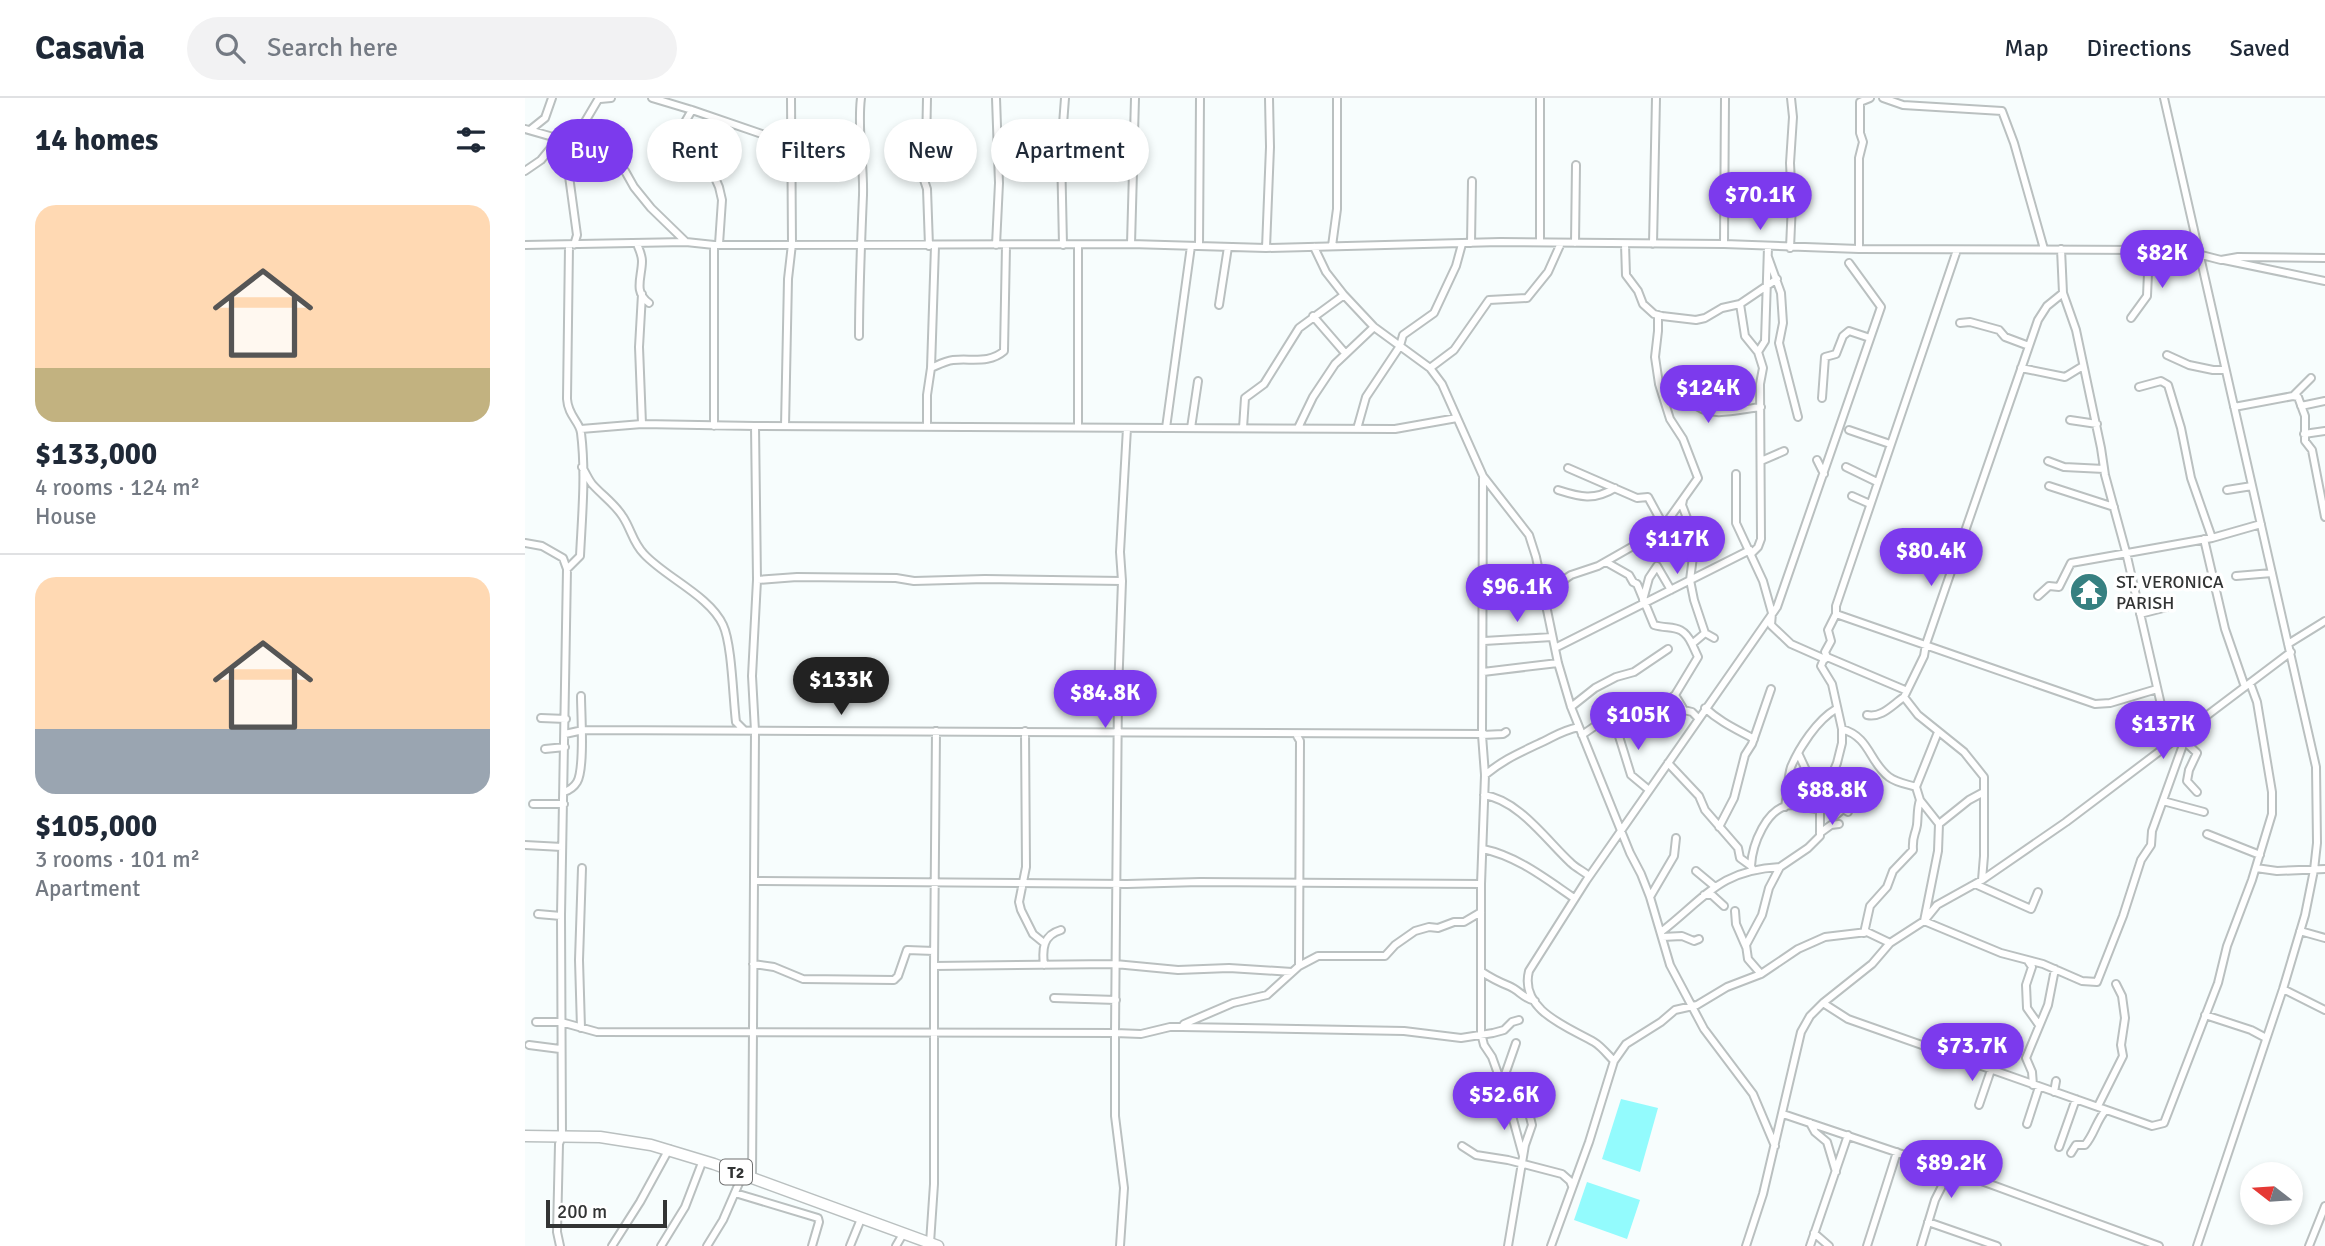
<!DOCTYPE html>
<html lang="en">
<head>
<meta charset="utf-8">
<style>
  body { margin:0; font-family:Signika,sans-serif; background:#f2f2f3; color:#1f2937; height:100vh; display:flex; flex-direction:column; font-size:26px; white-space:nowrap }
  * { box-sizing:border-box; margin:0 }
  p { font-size:23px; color:#747a83 }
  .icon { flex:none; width:38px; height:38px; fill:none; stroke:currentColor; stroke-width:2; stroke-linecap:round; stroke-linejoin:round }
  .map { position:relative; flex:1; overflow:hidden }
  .details { display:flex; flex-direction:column; background:#fff; width:525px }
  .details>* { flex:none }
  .guide { position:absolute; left:21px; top:21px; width:665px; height:63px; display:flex; gap:14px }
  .needle { width:46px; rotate:287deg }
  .controls { position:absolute; left:1715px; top:1064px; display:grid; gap:14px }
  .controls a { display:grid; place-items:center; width:63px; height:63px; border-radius:50%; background:#fff; box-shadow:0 4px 10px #0003; font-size:35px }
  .scale { position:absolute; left:21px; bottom:18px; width:121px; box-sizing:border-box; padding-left:7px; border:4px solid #323434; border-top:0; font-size:19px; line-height:24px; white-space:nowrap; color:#323434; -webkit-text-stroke:5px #fff; paint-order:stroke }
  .price { position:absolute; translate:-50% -60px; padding:0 16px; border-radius:24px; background:#7c3aed; color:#fff; font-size:23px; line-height:46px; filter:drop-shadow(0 2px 4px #0008) }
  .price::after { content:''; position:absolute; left:50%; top:42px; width:21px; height:16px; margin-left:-10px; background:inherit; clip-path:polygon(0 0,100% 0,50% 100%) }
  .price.selected { background:#222; color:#fff }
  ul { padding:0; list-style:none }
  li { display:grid; align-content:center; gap:14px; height:371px; padding:0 35px }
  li+li { border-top:2px solid #e0e1e3 }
  li span { display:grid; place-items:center; height:217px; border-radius:21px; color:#555 }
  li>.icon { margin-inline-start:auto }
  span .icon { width:126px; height:126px; fill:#fffc; stroke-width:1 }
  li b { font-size:30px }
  h2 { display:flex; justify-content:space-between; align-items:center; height:84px; padding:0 35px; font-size:30px }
  .tag { padding:0 24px; border-radius:32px; background:#fff; box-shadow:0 4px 10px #0003; font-size:24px; line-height:63px }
  .tag.selected { background:#7c3aed; color:#fff }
  header { display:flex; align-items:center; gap:42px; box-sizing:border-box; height:98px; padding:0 35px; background:#fff; border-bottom:2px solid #e0e1e3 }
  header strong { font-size:33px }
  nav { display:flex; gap:38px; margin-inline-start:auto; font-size:24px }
  .search { width:490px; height:63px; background:#f2f2f3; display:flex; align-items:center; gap:18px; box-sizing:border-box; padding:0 24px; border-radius:38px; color:#747a83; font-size:26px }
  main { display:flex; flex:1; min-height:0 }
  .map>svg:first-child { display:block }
  .green { fill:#93fbfd }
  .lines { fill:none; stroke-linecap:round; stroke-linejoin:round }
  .minor-casing { stroke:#bac0c0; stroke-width:10 }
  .highway-casing { stroke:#bac0c0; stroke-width:13 }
  .minor { stroke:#fff; stroke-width:6 }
  .highway { stroke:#fff; stroke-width:10 }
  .labels { text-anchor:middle; stroke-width:7; stroke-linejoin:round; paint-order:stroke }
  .shield { fill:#fff; stroke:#707171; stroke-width:2 }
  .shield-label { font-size:16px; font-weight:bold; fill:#323434 }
  .poi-label { font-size:18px; fill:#323434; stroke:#fff; text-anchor:start }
</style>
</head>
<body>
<header>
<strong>Casavia</strong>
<div class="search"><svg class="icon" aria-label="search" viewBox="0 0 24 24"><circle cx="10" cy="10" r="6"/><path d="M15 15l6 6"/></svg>Search here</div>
<nav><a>Map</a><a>Directions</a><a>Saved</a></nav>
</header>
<main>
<section class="details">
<h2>14 homes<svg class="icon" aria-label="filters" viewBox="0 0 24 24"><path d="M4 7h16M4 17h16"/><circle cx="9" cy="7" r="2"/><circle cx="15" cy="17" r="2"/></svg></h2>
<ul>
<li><span style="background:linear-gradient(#ffd9b3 75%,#c2b280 0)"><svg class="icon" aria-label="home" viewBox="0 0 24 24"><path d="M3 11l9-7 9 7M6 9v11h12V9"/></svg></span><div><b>$133,000</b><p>4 rooms · 124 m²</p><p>House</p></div></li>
<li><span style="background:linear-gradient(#ffd9b3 70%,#9aa5b1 0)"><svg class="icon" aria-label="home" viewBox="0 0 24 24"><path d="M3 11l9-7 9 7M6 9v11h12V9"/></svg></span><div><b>$105,000</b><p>3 rooms · 101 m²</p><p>Apartment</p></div></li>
</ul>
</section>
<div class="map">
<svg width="1800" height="1148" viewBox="0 0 1800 1148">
  <rect width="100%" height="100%" fill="#f7fdfd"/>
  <path class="green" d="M1096,1001L1133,1010L1115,1074L1077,1061Z
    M1062,1084L1115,1102L1102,1141L1049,1122Z"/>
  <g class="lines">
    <g class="minor-casing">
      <path id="minor" d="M127,0L167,12L266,46
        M402,0L401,50L398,79L402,91L404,148
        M471,0L474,85L471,147
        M1358,0L1378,7L1477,13L1489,45L1519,151
        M1639,0L1791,669L1792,745L1789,772L1780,817L1758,891L1672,1148
        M75,1L86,0
        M167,12L156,31L168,51L183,64L194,89L197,102L194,146
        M0,31L84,55L100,73L109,89L126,110L161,144
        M5,32L20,20L27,0
        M48,44L74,0
        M0,73L16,62L34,40
        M1015,144V0
        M946,145L947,83
        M1050,145L1051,67
        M112,146C114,151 117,157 117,163C117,179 108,194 124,205
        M606,146L610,0
        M1100,146L1101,177L1113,193L1118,206L1129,216L1137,218L1171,222L1180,220L1197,210L1215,206L1252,181
        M1128,146L1131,0
        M1199,146L1200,0
        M0,147L161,144L189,147L606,146L741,150L975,144L1199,146L1334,151L1624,152L1661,153L1696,162L1713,159L1800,160
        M49,147L52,137L44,78L51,45
        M189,147V328
        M538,147L536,53L540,0
        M553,147V329
        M674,148L675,0
        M807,148L812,111V0
        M789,149L801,174L819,197L849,229L905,270L917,286L958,378L1004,437L1011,459L1033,565L1046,609L1105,755L1116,776L1125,799L1145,867L1179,931L1228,996L1250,1048
        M741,150L745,49L744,0
        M1265,150L1267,105L1265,65L1268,19L1266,0
        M1334,151V60L1338,44L1335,35V4L1345,0
        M1536,151L1538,195L1551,232L1576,350L1580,377L1601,454L1637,611L1650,641
        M1432,152L1311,508V516L1570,606L1585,605L1632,591
        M1243,159L1256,195L1258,225L1254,245L1273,319
        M1699,162L1800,183
        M117,196L114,249L117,326
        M1215,206L1220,238L1233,254
        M694,207L703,149
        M788,218L820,255
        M1606,220L1622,198L1624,152
        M1435,225L1445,224L1474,232L1480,239L1504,248
        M334,238C334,191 336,144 338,97C339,65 332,32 336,0
        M1642,257L1664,267L1688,272H1700
        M406,270C413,267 420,263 428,262C446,260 464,266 479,253L481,148
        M905,270L929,252L964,202L1002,200L1023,174L1036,145
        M1496,270L1540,279L1558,268
        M1164,289L1167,304C1183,322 1215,311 1236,309
        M1614,289L1636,283L1643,287L1656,330L1666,380L1687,440
        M1768,298L1786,280
        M1297,300L1300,259L1311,256L1318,238L1324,233L1345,240
        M1776,308L1800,303
        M1709,309L1768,298L1773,299L1780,318V343L1787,352L1800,419
        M1545,322L1572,326
        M260,328L263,181L267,146L266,0
        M402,328V297L406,270L410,148
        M602,330L595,454L597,483L593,594L590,935L616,936L645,929H657L659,926L708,905L742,897L774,868L793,858H860L870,847L890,833L904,829L913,830L929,824H939L956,814
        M641,330L666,148
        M666,330L673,283
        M718,330L720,300L739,286L774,230L819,197
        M773,330L788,299L810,266L849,229
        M56,331L117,326L230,328L870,331L932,320
        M832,331L841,299L875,248L878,237L909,215L931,168L937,146
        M1324,332L1365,346
        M1779,336L1800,333
        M1292,362L1299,376
        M1236,363L1259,353
        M1523,363L1539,369L1579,371
        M57,369C61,375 64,383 68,387C78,398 90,406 98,419C106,431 108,445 119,456C140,479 185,498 198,527C207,546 208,601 211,624L219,632
        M1321,369L1352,384
        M1043,370L1112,400L1123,399L1135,421L1141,425
        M1211,376V425L1238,483L1247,515L1246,527L1266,546L1300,561
        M958,380L957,637L960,677L956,786V935L959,947L967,959L982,1001L1003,1011L1007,1027L1000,1047L983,1148
        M1524,388L1589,409
        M1033,392C1055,399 1069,403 1090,390
        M1702,392L1727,388
        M1327,398L1345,406
        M1158,402L1157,407L1168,436L1169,451L1165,482L1169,502L1180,535L1189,540
        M1679,441L1700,531L1720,589
        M0,445L17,448L38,460L42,471L36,818L37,1038L34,1046L32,1134L35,1148
        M1227,455L1233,449L1236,441L1235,286L1238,270L1233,254L1240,243L1243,149
        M1081,464L1104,477L1108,484L1112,486L1129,527C1146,532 1157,525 1167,546L1180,535
        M42,471L55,458C57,418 61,375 56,335C55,324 43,318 42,301L44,148
        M1711,478L1747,475
        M232,482L272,479L371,480L389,483L460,481L597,483
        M1018,496L1046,477L1073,468L1131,435L1141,425L1173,380L1158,341L1145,321L1134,286L1130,259L1133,233V217
        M1513,498L1524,488L1534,489L1546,465L1687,440L1736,426
        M1118,502L1124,480L1132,468L1146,492
        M1615,516L1646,508
        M959,543L1027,539
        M1763,546L1800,523
        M1030,550L1225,452
        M1302,559L1380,592
        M958,574L1033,565
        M1150,597L1173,559L1167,546
        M1046,609L1070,590L1091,579L1109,574L1143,551
        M1180,610C1195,624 1211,631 1229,641
        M1342,617C1357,620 1367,607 1379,599
        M16,620L41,621
        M1317,631C1345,639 1344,664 1364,679C1372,685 1382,686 1391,689
        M500,633L501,769L494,804L496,812L508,836L519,845
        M1413,634L1391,689L1395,702L1414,726
        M40,636L58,632L959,636
        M771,636L775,643L774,868
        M957,637L978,636L981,634
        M1057,637L1083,619L1089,617
        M1659,643L1672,655L1664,672L1662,683L1672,694
        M20,651L40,649
        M1274,657L1287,685L1297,700
        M1143,665L1174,698L1180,712L1213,750L1215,760L1226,768L1228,772
        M960,677C978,662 992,656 1013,646C1029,639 1035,633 1054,629
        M1124,692L1106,677L1088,619L1115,600L1139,605L1150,597L1159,612L1167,614L1173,620
        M39,694C45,692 49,689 52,684C60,671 56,615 56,598
        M1457,695L1444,702L1414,726L1413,753L1399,823L1476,855L1518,866L1557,883L1572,884L1598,818L1616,762L1626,747L1627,733L1663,633
        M959,697C994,702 1022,743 1046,765C1051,770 1058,773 1064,778
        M1638,703L1679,714
        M1295,705L1311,717L1318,711L1323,714
        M8,706H39
        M1260,709C1262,699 1263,677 1266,669C1274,650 1292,622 1311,611
        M1194,729L1209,700L1220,657L1227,646L1246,591
        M1295,735L1306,727L1314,726
        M1682,736L1735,757
        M0,747L37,749
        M958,751C992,758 1021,781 1049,800
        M1226,768C1227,748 1241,708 1267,707C1276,707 1285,711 1294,711
        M1731,770L1752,773L1800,771
        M1171,773L1189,788
        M1457,782L1459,758V679L1439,654L1393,617L1379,599L1399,558L1401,546L1513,222L1522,208L1538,195
        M229,783L602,786L675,784L956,786
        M1450,786L1506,811L1513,794
        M1179,797H1187L1199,808
        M1125,799L1149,758L1151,740
        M1210,813L1211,826L1221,849
        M13,816L36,818
        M1775,833L1800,840
        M1136,834C1180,800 1194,772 1255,769
        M1339,835L1345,808L1362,789L1368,773L1388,752C1387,737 1390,739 1392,727C1393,718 1392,711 1395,702
        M1137,839L1157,838L1169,843L1174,841
        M1503,863L1507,869L1501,887L1502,910L1514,927
        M228,866L249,869L278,881L369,882L373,878L382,852L409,853
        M519,867C517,851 518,837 536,832
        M409,868L411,633
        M957,874C966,880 974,884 984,888C994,892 999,901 1010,903
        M1236,876L1223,861L1221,847L1237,817L1244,790L1255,769L1283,750L1295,738V705L1312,665L1317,645V631L1307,586L1296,568L1298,563L1302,559L1300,554L1306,543L1303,532L1311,516
        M1758,891L1800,912
        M529,900L591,902
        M1298,905L1323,921L1627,1028L1639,1025L1693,885L1702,848L1727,782L1747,716V694L1732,604L1725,585
        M1680,917L1726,932L1741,940
        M11,924H36L72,934L590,935V1018L599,1090L595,1148
        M657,929L879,933L936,940L968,935L979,932L987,924L994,922
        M56,930L54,862L57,770
        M4,947L35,951
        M1089,963L1101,946L1136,924L1150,912L1172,907L1202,889L1236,876L1273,851L1300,839L1342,834L1365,845
        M977,985L991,945
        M1508,987L1507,974L1501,960L1523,907L1530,871
        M1529,994L1531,983
        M983,1003L998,1058
        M1454,1007L1466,972
        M1573,1008L1598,958L1596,947L1600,920L1597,898L1591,886
        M1258,1016L1451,1081L1634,1148
        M1285,1025L1290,1034L1302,1044L1311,1074
        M1502,1026L1514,989
        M937,1048L951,1057L983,1062L1037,1076L1045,1083L1047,1088
        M1534,1049L1551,1001
        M1546,1055L1551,1047H1560C1569,1037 1572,1021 1581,1012
        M227,1079L230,633L227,578L232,482L230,328
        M210,1095L293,1120L294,1124L287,1148
        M1403,1124L1472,1148
        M1289,1135L1304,1148
        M405,1145L409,1086V868L590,866L653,872L704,870L767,874
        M87,1148L115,1104L144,1051
        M136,1148L160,1109L178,1062
        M182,1148L198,1122L218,1076
        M325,1148L336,1121
        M371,1148L378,1136
        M1026,1148L1064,1044L1089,963C1083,957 1076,948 1069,944C1043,929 994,912 1004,873L1061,783L1252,509L1356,209L1324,165
        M1221,1148L1238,1096L1276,934L1285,918L1298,905L1347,866L1365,845L1399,823L1412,807L1457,782L1541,724L1766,554
        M1285,1148L1323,1037
        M1342,1148L1372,1054
        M1396,1148L1410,1102L1425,1072
        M1784,1148L1800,1108"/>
    </g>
    <g class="highway-casing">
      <path id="highway" d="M0,1038L75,1039L126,1047L189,1066L413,1148"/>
    </g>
    <use href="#minor" class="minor"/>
    <use href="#highway" class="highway"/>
  </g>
  <defs>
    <g id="temple-disc" transform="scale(2.0125)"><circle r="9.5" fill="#378081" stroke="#fff"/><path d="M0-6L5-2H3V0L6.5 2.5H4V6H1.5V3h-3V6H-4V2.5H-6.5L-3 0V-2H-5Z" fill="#fff"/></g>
  </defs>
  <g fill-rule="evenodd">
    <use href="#temple-disc" x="1564" y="494"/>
  </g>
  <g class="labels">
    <rect class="shield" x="195" y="1061.5" width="32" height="25" rx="5"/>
    <g class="shield-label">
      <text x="211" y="1080">T2</text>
    </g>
    <g class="poi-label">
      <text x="1591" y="490">ST. VERONICA<tspan x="1591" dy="21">PARISH</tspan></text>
    </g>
  </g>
</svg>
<div class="controls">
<a><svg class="needle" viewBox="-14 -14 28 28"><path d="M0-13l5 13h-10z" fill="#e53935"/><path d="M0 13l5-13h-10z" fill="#747a83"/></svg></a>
</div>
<div class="scale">200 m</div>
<b class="price" style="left:1235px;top:134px">$70.1K</b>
<b class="price" style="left:1637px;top:192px">$82K</b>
<b class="price" style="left:1183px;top:327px">$124K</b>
<b class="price" style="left:1152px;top:478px">$117K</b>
<b class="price" style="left:1406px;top:490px">$80.4K</b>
<b class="price" style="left:992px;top:526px">$96.1K</b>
<b class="price selected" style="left:316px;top:619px">$133K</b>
<b class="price" style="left:580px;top:632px">$84.8K</b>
<b class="price" style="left:1113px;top:654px">$105K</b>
<b class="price" style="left:1638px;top:663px">$137K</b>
<b class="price" style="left:1307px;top:729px">$88.8K</b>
<b class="price" style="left:1447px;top:985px">$73.7K</b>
<b class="price" style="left:979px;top:1034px">$52.6K</b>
<b class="price" style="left:1426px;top:1102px">$89.2K</b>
<div class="guide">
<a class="tag selected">Buy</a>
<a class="tag">Rent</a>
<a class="tag">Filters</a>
<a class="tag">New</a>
<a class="tag">Apartment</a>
</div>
</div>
</main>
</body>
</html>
